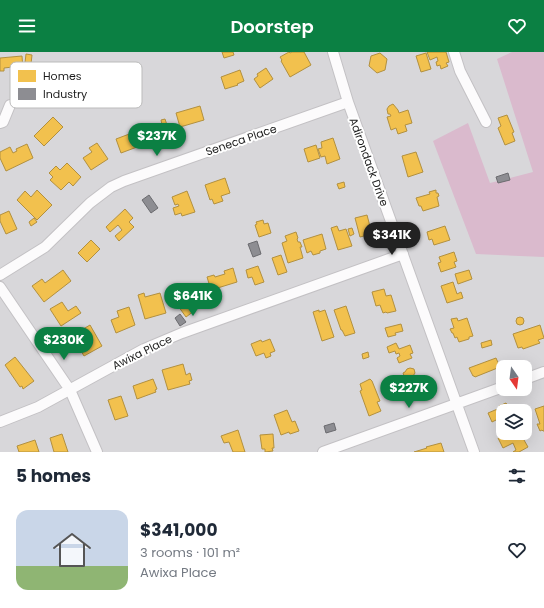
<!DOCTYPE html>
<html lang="en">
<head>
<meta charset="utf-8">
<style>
  body { margin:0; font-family:Poppins,sans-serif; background:#f2f2f3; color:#1f2937; height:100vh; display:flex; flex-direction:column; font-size:15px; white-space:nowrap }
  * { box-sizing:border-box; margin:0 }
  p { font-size:13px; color:#747a83 }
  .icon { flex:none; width:22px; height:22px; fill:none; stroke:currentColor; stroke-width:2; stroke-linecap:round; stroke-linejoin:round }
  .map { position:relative; height:400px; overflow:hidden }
  .sheet { display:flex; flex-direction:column; background:#fff; flex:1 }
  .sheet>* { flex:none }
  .needle { width:26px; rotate:166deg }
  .tools { position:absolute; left:496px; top:308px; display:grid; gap:8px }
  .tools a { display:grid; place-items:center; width:36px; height:36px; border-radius:8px; background:#fff; box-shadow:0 4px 16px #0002; font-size:20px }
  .price { position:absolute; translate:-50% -34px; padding:0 9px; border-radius:14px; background:#0b8043; color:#fff; font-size:13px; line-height:26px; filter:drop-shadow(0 1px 2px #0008) }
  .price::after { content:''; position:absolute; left:50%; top:24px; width:12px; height:9px; margin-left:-6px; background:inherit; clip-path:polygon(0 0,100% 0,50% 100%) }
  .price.selected { background:#222; color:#fff }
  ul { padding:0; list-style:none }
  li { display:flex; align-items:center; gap:12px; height:100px; padding:0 16px }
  li span { display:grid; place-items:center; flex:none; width:112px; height:80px; border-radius:12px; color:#555 }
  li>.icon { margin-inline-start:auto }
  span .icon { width:48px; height:48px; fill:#fffc; stroke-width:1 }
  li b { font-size:17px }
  h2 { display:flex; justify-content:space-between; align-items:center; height:48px; padding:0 16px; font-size:17px }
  header { display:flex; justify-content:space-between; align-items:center; height:52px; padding:0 16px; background:#0b8043; color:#fff; font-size:18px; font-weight:600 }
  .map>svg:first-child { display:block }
  .residential { fill:#d8d7da; fill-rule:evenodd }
  .forest { fill:#dabacd }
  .homes { fill:#f2c14e; stroke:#b2903f }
  .industry { fill:#8d8d92; stroke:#6b6b6f }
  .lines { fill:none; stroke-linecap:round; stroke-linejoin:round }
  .minor-casing { stroke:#c3c1c4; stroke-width:12 }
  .minor { stroke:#fcfbfc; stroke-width:10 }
  .labels { text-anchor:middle; stroke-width:4; stroke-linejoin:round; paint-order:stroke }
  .street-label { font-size:11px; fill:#1d1d1d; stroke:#fff }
  .key { fill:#fff; stroke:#bbb; stroke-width:1 }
  .key-label { font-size:11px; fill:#1d1d1d }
</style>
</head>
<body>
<header><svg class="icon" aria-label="menu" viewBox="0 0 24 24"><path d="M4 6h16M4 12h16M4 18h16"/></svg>Doorstep<svg class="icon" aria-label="heart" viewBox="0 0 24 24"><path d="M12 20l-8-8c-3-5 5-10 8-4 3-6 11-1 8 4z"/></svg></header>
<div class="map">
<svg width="544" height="400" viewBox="0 0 544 400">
  <rect width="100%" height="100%" fill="#e8e5eb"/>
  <path class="residential" d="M0,0H544V400H0ZM503,315H525V337H503ZM503,359H525V381H503Z"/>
  <path class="forest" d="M512,0H544V205L476,202L433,89L468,71L490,131L533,120L497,7Z"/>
  <path class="homes" d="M222,0H233L234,3L224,6Z
    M289,0L290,1L292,0H304L311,13L290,25L281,9L282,8L280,5Z
    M427,0H446L449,10L446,11L448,14L441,17L440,13L437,14L436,10L438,9L437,5L430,8Z
    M380,1L387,7L385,18L377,21L369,14L371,4Z
    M426,1L431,17L421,20L416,4Z
    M26,2L32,3L31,12L25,11Z
    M22,4L23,17L13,18V15L4,16V19H0V6Z
    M266,16L273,27L260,36L254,27L258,24L257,22Z
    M240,18L244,29L237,32L238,33L225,37L221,25Z
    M393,52L398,58L399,61L408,58L412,71L405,73L407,79L398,82L396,76L391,78L387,65L391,64L390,62H388L387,57L389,54Z
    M200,54L204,68L180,75L176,61Z
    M507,63L514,80L512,81L515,89L505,93L498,76L501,74L498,66Z
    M53,65L63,75L44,94L34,84Z
    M165,67L168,76L163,77L161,68Z
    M140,78L145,92L121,101L116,87Z
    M333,86L340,107L327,112L325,104L321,105L318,97L322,96L321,90Z
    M97,91L108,107L91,118L83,106L92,100L89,96Z
    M27,92L33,106L6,119L0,106V100L10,95L13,101L17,99L16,97Z
    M316,93L320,106L308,110L304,97Z
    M416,100L423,120L408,125L402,104Z
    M67,111L81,125L73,134L69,130L61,138L50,128L53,125L49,121L56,114L60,118Z
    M225,126L230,141L221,144L223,149L214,152L212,147L210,148L205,133Z
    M344,130L345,135L339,137L337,132Z
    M37,138L52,153L37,168L17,148L25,139L31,145Z
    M436,138V141H438L439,144L437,145L439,154L423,159L421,154H419L416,146L430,142L429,140Z
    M187,139L195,160L182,164L181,161L175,163L173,156L179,154L178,152L175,153L172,145Z
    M125,157L133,166L129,170L134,175L119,189L115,184L122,178L118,173L110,180L106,175Z
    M9,159L17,177L6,182L0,169V163Z
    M367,163L372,182L360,185L355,166Z
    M34,166L37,170L31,174L29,170Z
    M263,168L264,172L268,171L271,181L259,185L255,173L257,172L256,170Z
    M337,174L339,179L346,177L352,194L338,198L331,176Z
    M445,174L450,188L434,193L432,187L429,188L427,180Z
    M352,176L354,182L350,184L348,177Z
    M296,180L298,186L297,187L298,190H300L302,195H300L303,206L288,211L282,191L287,189L285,184Z
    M322,182L326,197L320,199V201L313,203L311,199L307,201L303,188Z
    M91,188L100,197L87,210L78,201Z
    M454,200L457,209L454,210L456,215L441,220L438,211L441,210L439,205Z
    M281,203L287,220L278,223L272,206Z
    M258,214L264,230L255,233L252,225L248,226L246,218Z
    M233,216L237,230L211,238L207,225L214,223L215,225L225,222L224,219Z
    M63,218L71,229L44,250L32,234L42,227L45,231Z
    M469,218L472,227L458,232L455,222Z
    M453,230L457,242L461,240L463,246L447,251L441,234Z
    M384,237L386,244L391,243L396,259L387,261L386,260L383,261L380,253L376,254L372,240Z
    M144,241L145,245L160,241L166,261L145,267L138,243Z
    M180,248L182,250L185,248L194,259L186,265L176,251Z
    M62,250L68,259L76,254L81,261L61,274L50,257Z
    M346,254L355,281L345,284L342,278H341L334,258Z
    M129,255L135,273L116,281L111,268L119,265L117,259Z
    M319,258V260L325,258L334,285L322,289L313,260Z
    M516 269a4 4 0 1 1 8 0a4 4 0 1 1-8 0Z
    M457,266L458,269L467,266L473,284L469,285V287L459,290L457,285L455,286L453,281H452L450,277L454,276L451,267Z
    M401,272L403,279L395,281L396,283L388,285L385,276Z
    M90,273L102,294L84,304L77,292L83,289L78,280Z
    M540,273L544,286L538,288L540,291L523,297L522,295L518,296L513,282Z
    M270,287L275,299L270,301L271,304L266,306L264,301L256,304L251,292L261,288L262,290Z
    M491,288L492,293L482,296L481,291Z
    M396,291L399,297L410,293L413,301L410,302L412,306L399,311L397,306L400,304L399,301L396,302L395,299L389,301L387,295Z
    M368,300L369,305L363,307L362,302Z
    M15,305L34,329L23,337L22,334L20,335L5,313Z
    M496,306L500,315L475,325L474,324H473L469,316Z
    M183,312L186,323L190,321L192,328L189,329L190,332L168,338L162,318Z
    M410,316L414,317L415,321L413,324L411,325V327L415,326L419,340L400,346L394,329L400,328V331L406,329L403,321L405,320L407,317Z
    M153,327L157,337L155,338L156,340L137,347L133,334Z
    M370,327L372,329L380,349L377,350L381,359L369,364L360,339L362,338L360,332Z
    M121,344L128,364L115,368L108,348Z
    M506,351L509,356L514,354L516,359H503V371L498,373L496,368L492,370L488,361L500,356L499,354Z
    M544,354V379H543L542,378L540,379L537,372H540L535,357Z
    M287,358L292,370L295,369L299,379L290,382L289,380L281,383L274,363Z
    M238,378L245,400H233L229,390L224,391L221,384Z
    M507,381H520L528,395L519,400H513L516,398L513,391L503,396L498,386Z
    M62,382L68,400H54L50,386Z
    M273,382L274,396H272L273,399L265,400V397H262L260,383Z
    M35,388L39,400H19L17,394Z
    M441,391L444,400H414L427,396L426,395Z"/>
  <path class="industry" d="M508,121L510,128L498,131L496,125Z
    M149,143L158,156L151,161L142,148Z
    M257,189L261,202L253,205L248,192Z
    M180,262L186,270L180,274L175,266Z
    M334,371L336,378L326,381L324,374Z"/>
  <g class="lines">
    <g class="minor-casing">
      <path id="minor" d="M333,0L348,50L474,400
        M454,0L460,19L486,70
        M0,71L3,70L10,53
        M0,223L45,195L90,151L111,135L124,129L348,50
        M0,235L70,338L97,400
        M525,327L544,320
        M0,370L38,355L144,297L182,281L403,202
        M323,400L503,335"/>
    </g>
    <use href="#minor" class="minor"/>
  </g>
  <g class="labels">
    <g class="street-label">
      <text transform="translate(241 88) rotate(-19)" y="4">Seneca Place</text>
      <text transform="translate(369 110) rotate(70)" y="4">Adirondack Drive</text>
      <text transform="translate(142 300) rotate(-26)" y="4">Awixa Place</text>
    </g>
  </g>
  <rect x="10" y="10" width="132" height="46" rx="6" class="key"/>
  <rect x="18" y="18" width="18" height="12" fill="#f2c14e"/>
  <rect x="18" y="36" width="18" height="12" fill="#8d8d92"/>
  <g class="key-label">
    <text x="43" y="28">Homes</text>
    <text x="43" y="46">Industry</text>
  </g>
</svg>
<div class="tools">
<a><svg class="needle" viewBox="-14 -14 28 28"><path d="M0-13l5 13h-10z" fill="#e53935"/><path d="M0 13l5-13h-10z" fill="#747a83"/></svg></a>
<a><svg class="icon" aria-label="layers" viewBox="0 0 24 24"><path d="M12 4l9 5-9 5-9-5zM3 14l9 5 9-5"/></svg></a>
</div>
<b class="price" style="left:157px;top:105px">$237K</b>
<b class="price selected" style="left:392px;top:204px">$341K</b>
<b class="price" style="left:193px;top:265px">$641K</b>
<b class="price" style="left:64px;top:309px">$230K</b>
<b class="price" style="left:409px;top:357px">$227K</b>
</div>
<section class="sheet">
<h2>5 homes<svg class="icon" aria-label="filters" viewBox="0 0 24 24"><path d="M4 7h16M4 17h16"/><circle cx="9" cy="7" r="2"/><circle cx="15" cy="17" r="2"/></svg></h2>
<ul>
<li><span style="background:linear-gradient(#c9d6e8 70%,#8fb573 0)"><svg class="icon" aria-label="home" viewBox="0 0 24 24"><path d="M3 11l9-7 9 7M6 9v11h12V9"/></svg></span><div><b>$341,000</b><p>3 rooms · 101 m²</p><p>Awixa Place</p></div><svg class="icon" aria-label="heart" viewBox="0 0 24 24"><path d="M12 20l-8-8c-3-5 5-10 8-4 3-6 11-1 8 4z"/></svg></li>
</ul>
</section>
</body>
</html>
